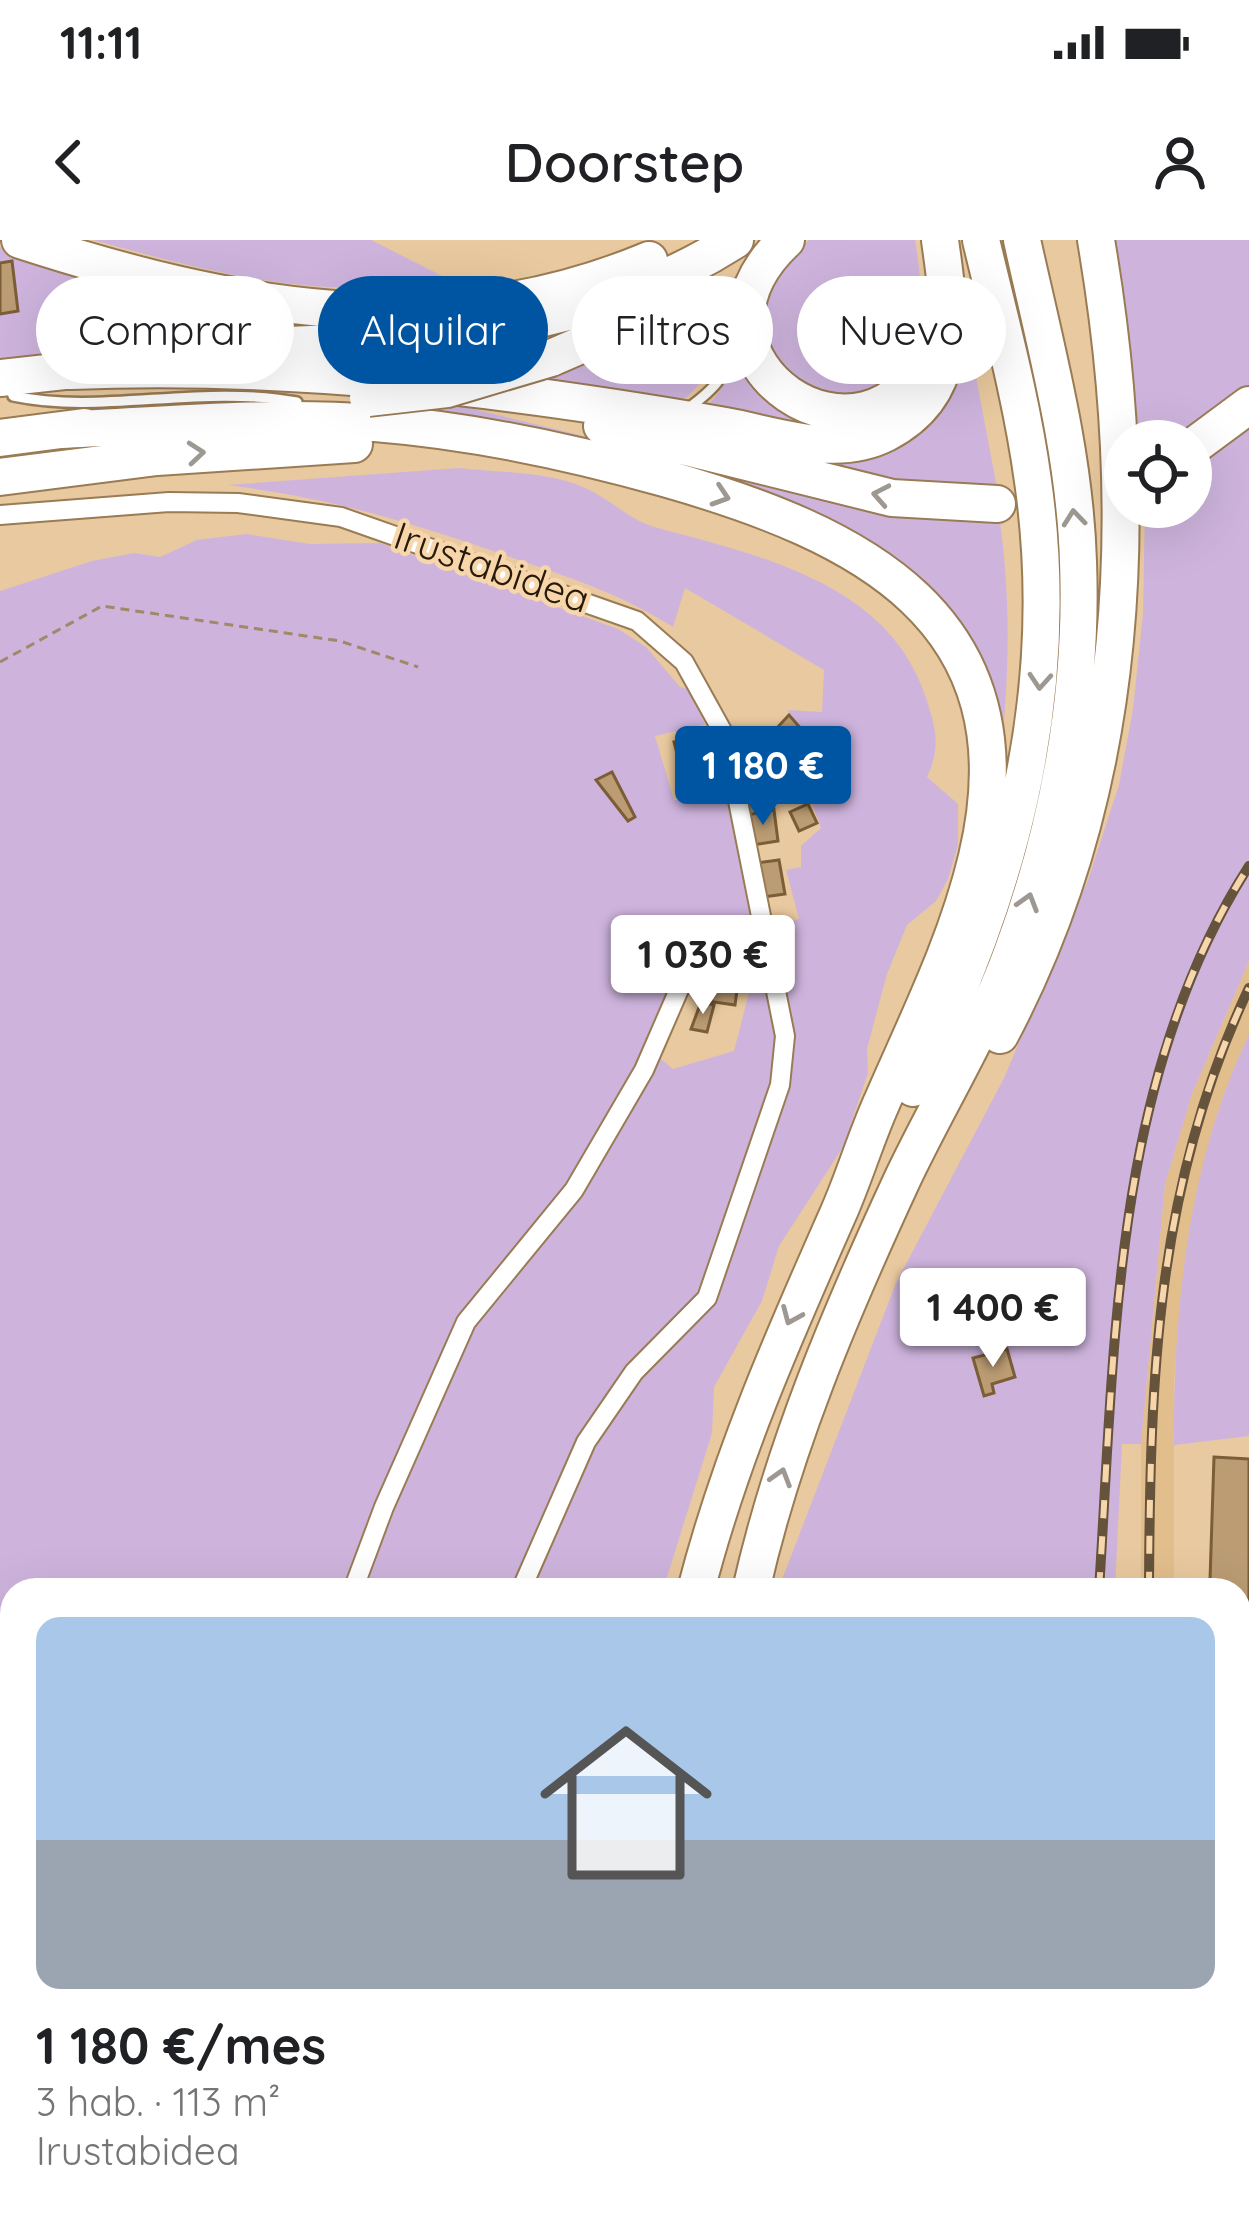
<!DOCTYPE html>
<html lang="es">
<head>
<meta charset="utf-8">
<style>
  body { margin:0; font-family:Quicksand,sans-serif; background:#f6f6f6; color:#202124; height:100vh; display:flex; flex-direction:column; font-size:45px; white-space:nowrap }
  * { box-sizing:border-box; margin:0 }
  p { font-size:39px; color:#757577 }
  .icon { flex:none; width:66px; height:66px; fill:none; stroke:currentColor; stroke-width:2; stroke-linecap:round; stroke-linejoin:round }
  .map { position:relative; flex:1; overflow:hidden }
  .details { position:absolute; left:0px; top:1338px; width:1251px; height:663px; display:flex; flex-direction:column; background:#fff; border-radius:36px 36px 0 0; box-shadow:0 12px 48px #0002 }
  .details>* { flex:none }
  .hud { position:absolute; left:36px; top:36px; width:1179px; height:108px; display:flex; gap:24px }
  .controls { position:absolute; left:1104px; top:180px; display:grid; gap:24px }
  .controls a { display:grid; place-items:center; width:108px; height:108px; border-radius:50%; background:#fff; box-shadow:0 12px 48px #0002; font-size:60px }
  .price { position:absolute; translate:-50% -102px; padding:0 27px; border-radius:12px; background:#fff; color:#222; font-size:39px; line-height:78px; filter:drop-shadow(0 3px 6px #0008) }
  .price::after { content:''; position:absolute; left:50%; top:72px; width:36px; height:27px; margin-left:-18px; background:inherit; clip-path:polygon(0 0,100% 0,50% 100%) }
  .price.current { background:#0055a3; color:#fff }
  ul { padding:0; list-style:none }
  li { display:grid; align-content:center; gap:24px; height:636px; padding:0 36px }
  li+li { border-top:3px solid #e0e0e0 }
  li span { display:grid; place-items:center; height:372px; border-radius:24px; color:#555 }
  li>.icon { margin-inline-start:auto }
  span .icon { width:216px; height:216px; fill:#fffc; stroke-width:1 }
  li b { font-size:51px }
  .pill { padding:0 42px; border-radius:54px; background:#fff; box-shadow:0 12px 48px #0002; font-size:42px; line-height:108px }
  .pill.current { background:#0055a3; color:#fff }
  .status { display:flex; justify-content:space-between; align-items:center; height:84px; padding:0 60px; background:#fff; direction:ltr }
  .status svg { height:33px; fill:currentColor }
  header { display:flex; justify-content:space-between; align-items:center; height:156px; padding:0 36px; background:#fff; font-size:54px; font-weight:600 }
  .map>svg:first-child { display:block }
  .built { fill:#e3be8d }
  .green { fill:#ceb4dd }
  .building { fill:#bb9c73; stroke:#7b5e37; stroke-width:3 }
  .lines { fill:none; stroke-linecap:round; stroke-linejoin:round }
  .service-casing { stroke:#997b54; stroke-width:14 }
  .minor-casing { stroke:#997b54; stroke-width:22 }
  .motorway-casing { stroke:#997b54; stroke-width:40 }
  .path { stroke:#a08868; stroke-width:3; stroke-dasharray:9 6; stroke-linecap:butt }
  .service { stroke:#fff; stroke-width:9 }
  .minor { stroke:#fff; stroke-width:18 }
  .motorway { stroke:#fff; stroke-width:36 }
  .rail-casing { stroke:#66533b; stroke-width:10 }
  .rail { stroke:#f7d6ab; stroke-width:6; stroke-dasharray:18; stroke-linecap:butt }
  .motorway-bridge-casing { stroke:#997b54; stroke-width:40; stroke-linecap:butt }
  .motorway-bridge { stroke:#fff; stroke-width:36 }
  .oneway { stroke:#9d9891 }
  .labels { text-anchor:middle; stroke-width:9; stroke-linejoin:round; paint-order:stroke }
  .street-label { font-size:39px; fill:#261a0a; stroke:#f7d6ab }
</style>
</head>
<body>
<div class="status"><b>11:11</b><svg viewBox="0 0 49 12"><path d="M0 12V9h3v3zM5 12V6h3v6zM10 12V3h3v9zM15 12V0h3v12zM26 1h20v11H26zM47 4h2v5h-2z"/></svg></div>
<header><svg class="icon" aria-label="back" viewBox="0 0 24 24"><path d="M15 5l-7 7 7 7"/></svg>Doorstep<svg class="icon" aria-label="person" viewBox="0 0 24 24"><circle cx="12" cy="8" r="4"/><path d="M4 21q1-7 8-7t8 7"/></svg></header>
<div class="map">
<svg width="1249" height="2000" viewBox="0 0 1249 2000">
  <rect width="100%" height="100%" fill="#e9c99f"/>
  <path class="built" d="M1249,721V795L1207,923L1186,1014L1174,1138V1350H1141V1204L1165,944L1192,854Z"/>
  <path class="green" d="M93,0H371L446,38C325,64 210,32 93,0Z
    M809,0H915C924,55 932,137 862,155C848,159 828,156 814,156C801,145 779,131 772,117C749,71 776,31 809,0Z
    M1111,0H1249V721L1192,854L1165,944L1141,1204H1122L1115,1350H778L896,1043L1004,838L1088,640L1119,545L1133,469L1143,374L1145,267H1191V201H1140Z
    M0,7L144,54L302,89L0,125Z
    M750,25L738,67L831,194L699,174C728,147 741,123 720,86L689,70Z
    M965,79L998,253L909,248L729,204L841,217Z
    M653,91L688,96L706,111L705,138L687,157L669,162L528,142Z
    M428,158L689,222L999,275C1012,363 1009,444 999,532L993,475L872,304L355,169Z
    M459,228C502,233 557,231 595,253C618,266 632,281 658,288C760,316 889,343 926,458C936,488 941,508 927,537L958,564V605L948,639L936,661L907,685L887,734L867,809L868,833L843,907L779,1006L762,1061L714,1147L712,1193L663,1350H12V1989H734L741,2000H0V351L92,321L134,313L160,317L197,300L246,294L310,304L380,303L618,389L646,407L680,447L688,449L705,484L655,496L674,560L730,557L753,670L744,683L688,698L645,806L673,829L734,811L760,710L775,703L776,685L799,679L786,630L801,627V606L821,588L794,513L804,502L788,470L822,472L824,430L685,348L673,387C624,355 568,337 513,318C410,282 336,259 228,245Z
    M1249,795V1196L1174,1205C1173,1070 1189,918 1249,795Z
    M1239,1575L1249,1589V1948L1239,1922Z
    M901,1989H1192L1195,2000H909Z"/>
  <path class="building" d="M12,21L18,71L0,74V23Z
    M789,475L803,491L787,504L775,490Z
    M715,493L721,529L682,533L674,502Z
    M767,524L774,570L747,575L740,528Z
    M612,532L635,577L628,581L596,540Z
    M808,564L817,583L799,591L790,572Z
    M774,570L778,601L752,605L747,575Z
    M779,620L785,654L763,657L756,623Z
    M729,712L742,714L735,765L700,760V751L687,748L704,719Z
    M701,762L714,765L707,792L691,789Z
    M1007,1109L1015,1137L992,1144L994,1153L984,1156L973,1118Z
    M1214,1217L1249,1219V1510L1239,1477V1350H1212L1210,1340Z"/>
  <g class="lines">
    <g class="service-casing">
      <path id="service" d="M670,77C697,79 735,106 720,138C714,149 699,160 690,167
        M11,148L13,156C102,175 200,144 297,162"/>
    </g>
    <g class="minor-casing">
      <path id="minor" d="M0,275L169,262L238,263L341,277L637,381L684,422L725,496L785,796L780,845L707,1058L634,1132L586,1202L521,1350
        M353,1350L384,1267L466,1082L574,950L644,830L691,722L763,692
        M588,1989L590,2000
        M996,1989L1011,2000"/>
    </g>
    <g class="motorway-casing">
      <path id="motorway" d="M20,0C230,68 437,109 649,20
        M786,0C659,119 872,258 931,105
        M241,107C416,100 583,97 735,0
        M551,118L641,79L688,51
        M70,131C292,122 506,148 725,186C776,195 836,219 886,193C965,152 950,74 940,0
        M0,138L92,128
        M602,186L892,258L997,264
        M61,190C165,185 271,175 375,183C475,191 568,211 664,238C858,293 1034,377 977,617C957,702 916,783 881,864C865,900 854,938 838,974C783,1098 730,1218 696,1350
        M0,198L84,187
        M1191,208L1249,165
        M0,237L157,217L354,204
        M1000,795C1131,548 1142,270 1096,0
        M913,848C1009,657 1064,457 1033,241C1022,160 1000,80 981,0
        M751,1350C783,1208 840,1074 901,942C937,865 983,793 1012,713C1058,589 1083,454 1078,322C1075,213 1045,105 1022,0
        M778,1989L786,2000
        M853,1989L860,2000"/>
    </g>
    <path class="path" d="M0,422L102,366L340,401L418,427
      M1243,1545L1249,1549"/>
    <use href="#service" class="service"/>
    <use href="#minor" class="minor"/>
    <use href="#motorway" class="motorway"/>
    <g class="rail-casing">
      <path id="rail" d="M1099,1350C1115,1106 1112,839 1249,626
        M1149,1350C1150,1136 1156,945 1249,748
        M1239,1975L1249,1996
        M1175,1989L1181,2000"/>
    </g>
    <use href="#rail" class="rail"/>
    <g class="motorway-bridge-casing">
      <path id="motorway-bridge" d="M368,158L447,149L551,118"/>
    </g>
    <use href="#motorway-bridge" class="motorway-bridge"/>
  </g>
  <defs><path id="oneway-chevron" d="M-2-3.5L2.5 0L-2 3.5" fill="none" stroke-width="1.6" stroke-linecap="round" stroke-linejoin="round" transform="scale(3)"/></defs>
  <g class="oneway">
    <use href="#oneway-chevron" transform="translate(196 213) rotate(-5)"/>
    <use href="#oneway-chevron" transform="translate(881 255) rotate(-169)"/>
    <use href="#oneway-chevron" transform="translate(721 256) rotate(18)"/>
    <use href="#oneway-chevron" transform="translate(1074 278) rotate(-96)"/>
    <use href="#oneway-chevron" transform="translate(1040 441) rotate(94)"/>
    <use href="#oneway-chevron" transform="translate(1028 662) rotate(-73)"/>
    <use href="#oneway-chevron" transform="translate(791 1076) rotate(113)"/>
    <use href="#oneway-chevron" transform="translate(781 1237) rotate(-73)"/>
  </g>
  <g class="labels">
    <g class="street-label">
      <text transform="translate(492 327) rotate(19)" y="14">Irustabidea</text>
    </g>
  </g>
</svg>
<div class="controls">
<a><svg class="icon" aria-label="locate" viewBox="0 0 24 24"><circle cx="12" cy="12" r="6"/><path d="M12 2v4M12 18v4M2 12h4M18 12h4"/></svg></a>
</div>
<b class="price current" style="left:763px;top:588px">1 180 €</b>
<b class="price" style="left:703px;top:777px">1 030 €</b>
<b class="price" style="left:993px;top:1130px">1 400 €</b>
<div class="hud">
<a class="pill">Comprar</a>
<a class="pill current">Alquilar</a>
<a class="pill">Filtros</a>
<a class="pill">Nuevo</a>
</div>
<section class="details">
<ul>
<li><span style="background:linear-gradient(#a9c7e8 60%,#9aa5b1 0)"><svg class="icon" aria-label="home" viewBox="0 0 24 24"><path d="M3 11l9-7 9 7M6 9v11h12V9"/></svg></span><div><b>1 180 €/mes</b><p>3 hab. · 113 m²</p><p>Irustabidea</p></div></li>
</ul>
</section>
</div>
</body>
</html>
